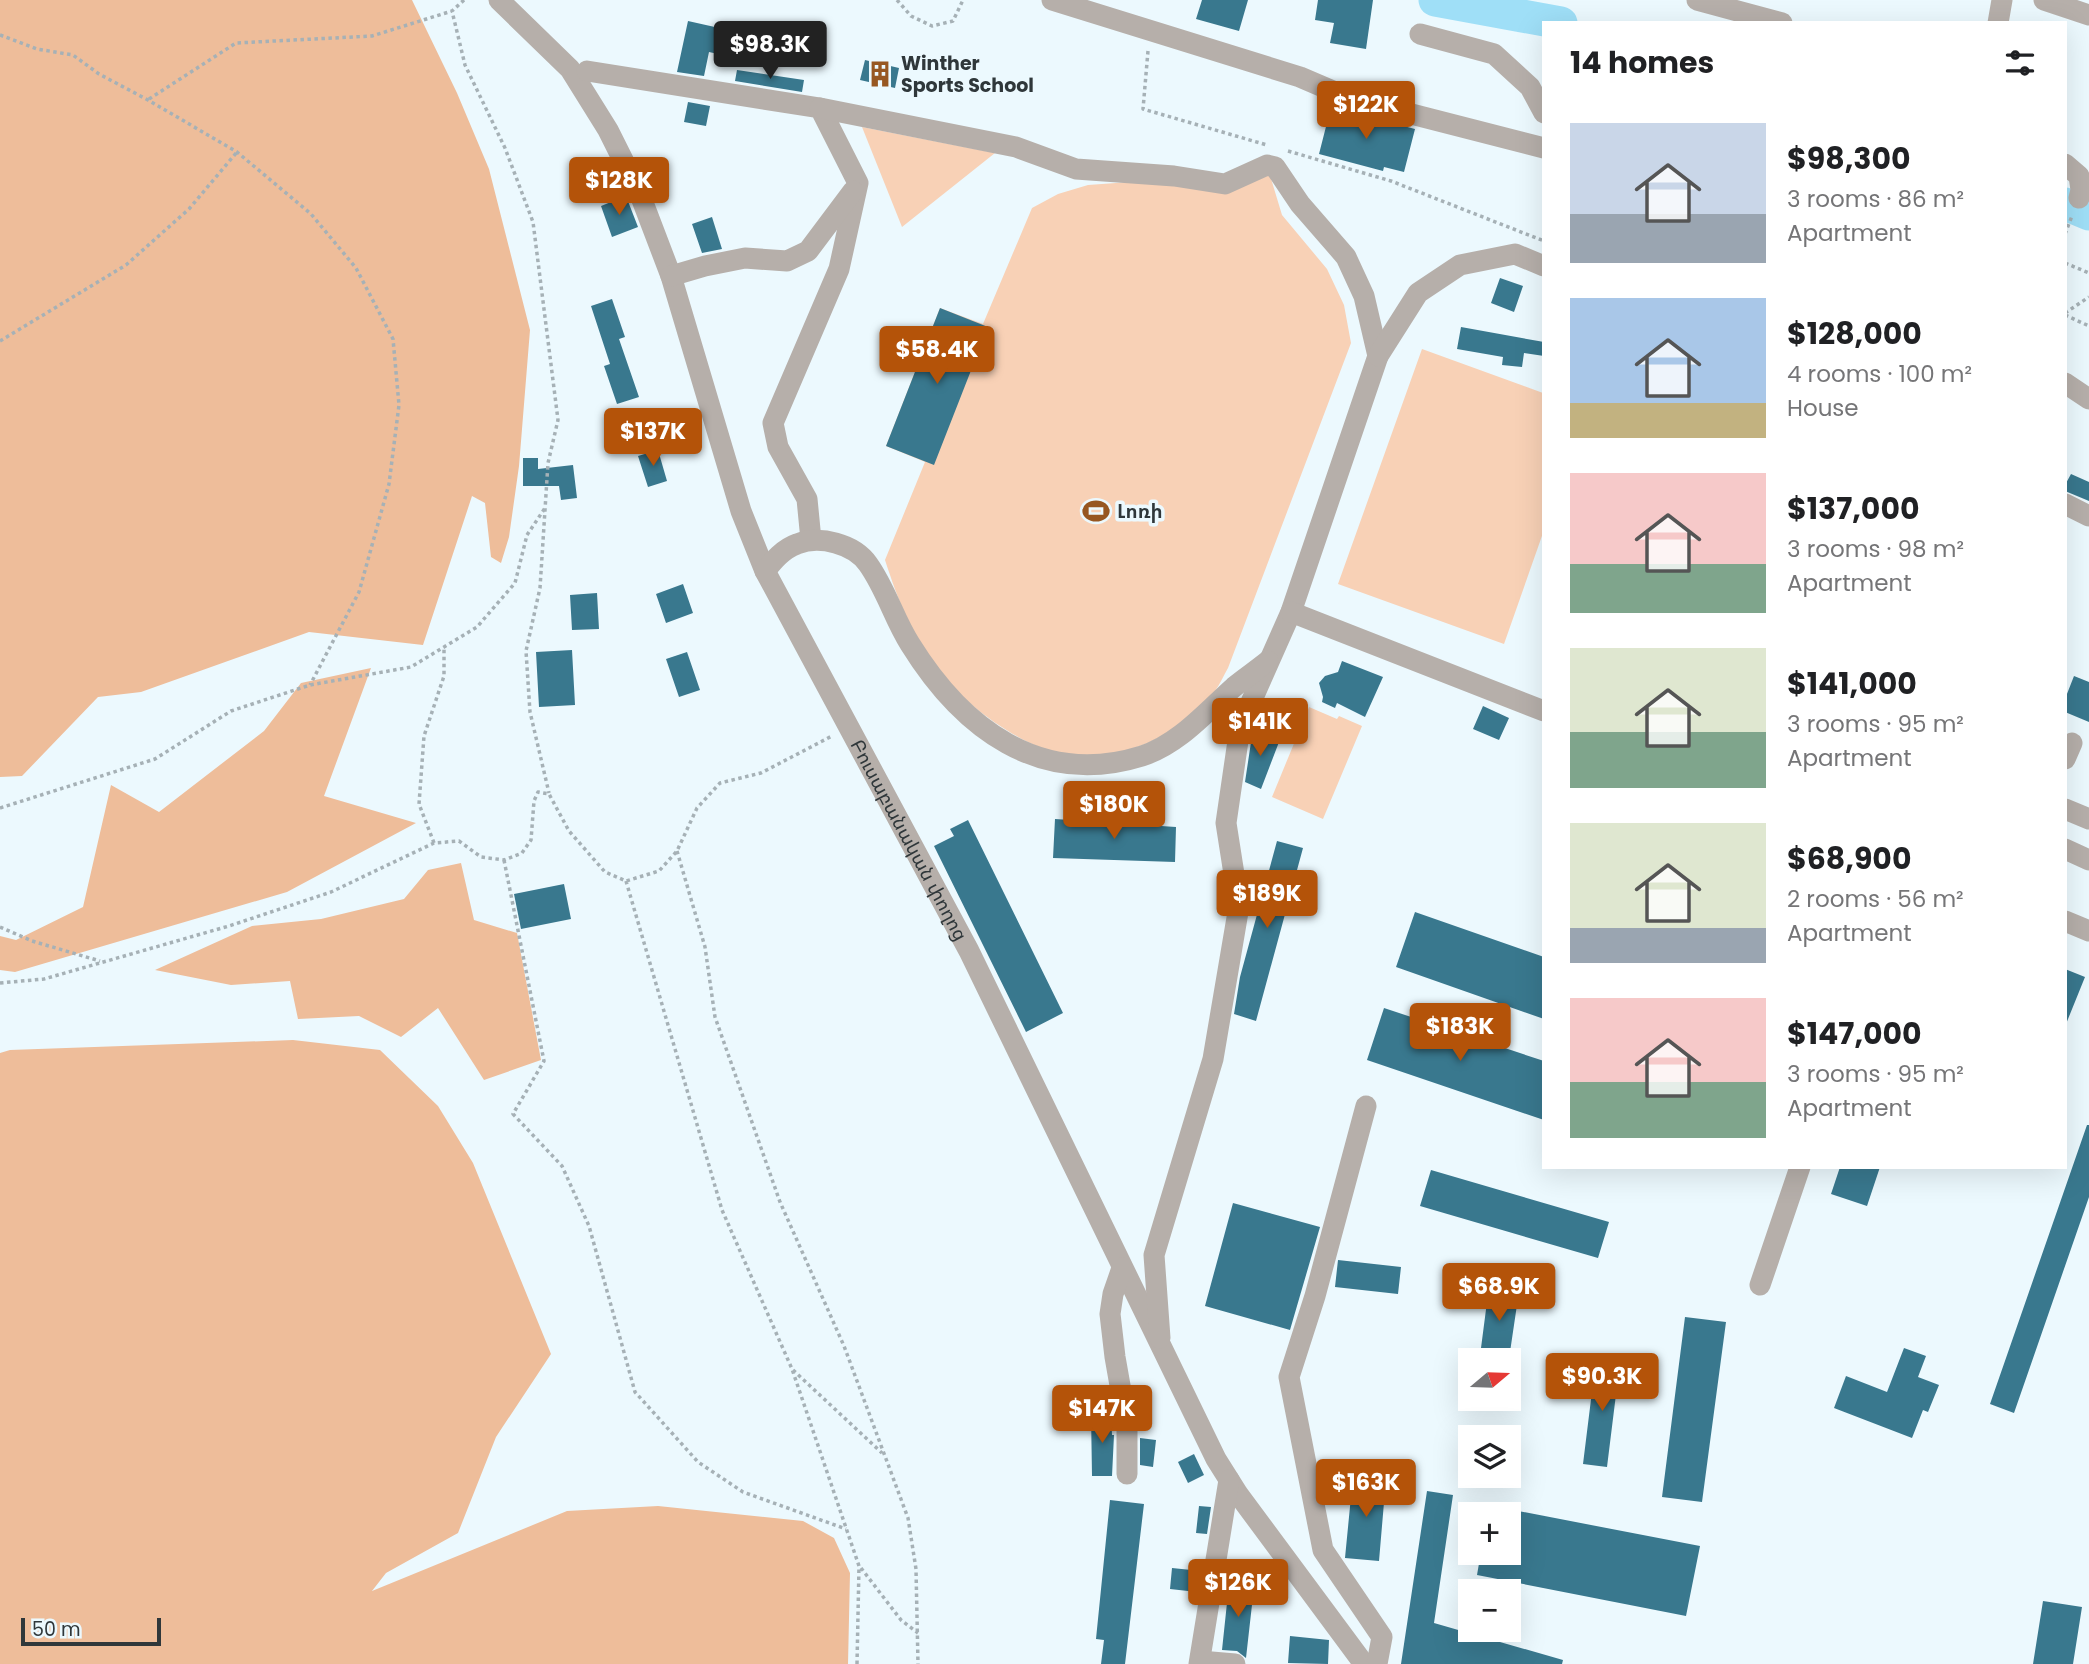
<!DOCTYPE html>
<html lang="en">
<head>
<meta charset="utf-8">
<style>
  body { margin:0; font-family:Poppins,"Noto Sans Armenian",sans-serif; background:#f6f6f6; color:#202124; height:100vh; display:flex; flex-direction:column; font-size:26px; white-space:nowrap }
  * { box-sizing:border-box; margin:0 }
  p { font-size:23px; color:#757577 }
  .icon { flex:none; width:38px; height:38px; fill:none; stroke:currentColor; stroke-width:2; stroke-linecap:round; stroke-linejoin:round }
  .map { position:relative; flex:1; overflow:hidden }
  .panel { position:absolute; left:1542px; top:21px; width:525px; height:1148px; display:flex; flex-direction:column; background:#fff; border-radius:0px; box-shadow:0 7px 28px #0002 }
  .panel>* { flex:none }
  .needle { width:46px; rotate:71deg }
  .buttons { position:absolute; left:1458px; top:1348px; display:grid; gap:14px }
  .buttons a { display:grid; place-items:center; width:63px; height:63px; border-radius:0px; background:#fff; box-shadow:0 7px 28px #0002; font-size:35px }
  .scale { position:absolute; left:21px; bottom:18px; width:140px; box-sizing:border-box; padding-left:7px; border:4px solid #2f373a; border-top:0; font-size:19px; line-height:24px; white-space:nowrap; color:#2f373a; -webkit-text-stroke:5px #ecf9fe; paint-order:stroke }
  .price { position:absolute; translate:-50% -60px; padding:0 16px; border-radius:7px; background:#b45309; color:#fff; font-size:23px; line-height:46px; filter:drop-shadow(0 2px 4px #0008) }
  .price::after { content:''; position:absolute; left:50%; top:42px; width:21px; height:16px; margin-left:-10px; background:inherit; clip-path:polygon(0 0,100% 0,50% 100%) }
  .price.active { background:#222; color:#fff }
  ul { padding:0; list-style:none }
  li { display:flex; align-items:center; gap:21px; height:175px; padding:0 28px }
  li span { display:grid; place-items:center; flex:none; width:196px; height:140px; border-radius:0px; color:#555 }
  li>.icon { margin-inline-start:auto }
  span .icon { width:84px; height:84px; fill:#fffc; stroke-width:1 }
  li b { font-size:30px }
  h2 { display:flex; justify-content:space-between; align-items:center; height:84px; padding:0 28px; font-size:30px }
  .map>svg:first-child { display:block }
  .green { fill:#f8d1b6 }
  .forest { fill:#eebd9a }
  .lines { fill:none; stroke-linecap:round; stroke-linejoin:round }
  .river { stroke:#9fdff7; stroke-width:33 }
  .building { fill:#39788e }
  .path { stroke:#a6b1b6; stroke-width:3.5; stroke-dasharray:3.5 3.5; stroke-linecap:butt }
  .minor { stroke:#b6afaa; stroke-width:21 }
  .labels { text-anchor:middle; stroke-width:7; stroke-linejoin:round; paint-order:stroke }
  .poi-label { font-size:19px; font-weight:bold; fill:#2f373a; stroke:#ecf9fe; text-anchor:start }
  .street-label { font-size:19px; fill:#2f373a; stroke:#ecf9fe }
</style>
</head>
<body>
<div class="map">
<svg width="2089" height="1664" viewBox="0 0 2089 1664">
  <rect width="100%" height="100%" fill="#ecf9fe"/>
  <path class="green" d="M862,127L995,153L902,227Z
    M1269,172L1282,215L1327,269L1344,305L1351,343L1228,668C1224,675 1220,684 1215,691C1182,735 1119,764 1064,755C1022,747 963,704 938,670C912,637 898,600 885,560L925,462L886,446L940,308L983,324L1032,208L1058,194L1088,185Z
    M1422,349L1543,393V533L1504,644L1338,584Z
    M1309,707L1337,719L1339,716L1362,726L1323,819L1272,797Z"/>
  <path class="forest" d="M0,0H412L457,93L489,169L530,330L519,466L509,537L501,563L491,557L485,503L472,496L423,645L309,632L141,692L98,697L22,776L0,777Z
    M371,668L324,796L416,823L287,892L15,972L0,970V936L16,940L83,907L111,785L159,812L264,731L301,683Z
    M461,863L474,920L517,933L541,1060L484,1080L438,1008L401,1037L359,1016L298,1019L290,981L231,985L155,970L252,926L321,919L404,899L428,870Z
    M293,1040L380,1050L438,1106L473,1163L551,1354L496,1437L458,1533L386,1573L372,1591L567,1511L658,1506L803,1521L834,1538L850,1573L848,1664H0V1053L10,1050Z"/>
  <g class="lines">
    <path class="river" d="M1435,0L1561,23
      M2065,204L2089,214"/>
  </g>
  <path class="building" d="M1202,0H1248L1239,31L1196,19Z
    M1318,0H1373L1366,49L1330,43L1334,23L1315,20Z
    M688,21L746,34L741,59L709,52L704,76L677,72Z
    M865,60L899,68L895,88L860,80Z
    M737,70L804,80L802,92L735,81Z
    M688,102L710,106L706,126L684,122Z
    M1331,107L1415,129L1404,172L1384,167L1383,171L1319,154Z
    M626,196L638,227L612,237L601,206Z
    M712,217L722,249L702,253L692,224Z
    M1500,278L1523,286L1514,312L1491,303Z
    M612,299L625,337L619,339L639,397L617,404L604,366L610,364L591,306Z
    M940,308L988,327L934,465L886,446Z
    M1461,327L1544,342V356L1524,353L1522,367L1502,365L1503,357L1457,349Z
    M658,450L667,481L648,487L638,456Z
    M523,458H538V469L573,465L577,498L561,500L559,486H523Z
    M2071,474L2089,482V501L2065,491V485Z
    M683,584L693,613L666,623L656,594Z
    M597,593L599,629L572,630L570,595Z
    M572,650L575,705L539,707L536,652Z
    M687,652L700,690L679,697L666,659Z
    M1342,661L1383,677L1365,717L1337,703L1335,708L1322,702L1323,697L1319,683L1325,676L1338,672Z
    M2074,676L2089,682V722L2065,712V699Z
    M1483,706L1509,718L1499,740L1473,729Z
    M1253,729L1279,742L1261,789L1245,782Z
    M1055,819L1176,827L1175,862L1053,858Z
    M968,820L1063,1013L1026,1032L934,846L954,836L950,829Z
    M1277,841L1303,848L1256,1021L1234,1014L1240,977Z
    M564,884L571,919L521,929L514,894Z
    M1415,912L1544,957V1019L1396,967Z
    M2065,969L2085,977L2066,1024H2065Z
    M1384,1008L1544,1061V1120L1367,1060Z
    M2087,1125H2089V1197L2014,1413L1990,1404Z
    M1840,1167H1880L1867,1206L1831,1194Z
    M1431,1170L1609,1222L1598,1258L1420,1206Z
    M1233,1203L1320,1227L1290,1330L1205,1306Z
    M1338,1260L1401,1267L1398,1294L1335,1287Z
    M1488,1294L1518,1298L1510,1352L1481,1348Z
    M1685,1317L1726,1322L1702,1502L1662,1497Z
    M1904,1348L1926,1356L1918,1377L1939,1385L1928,1412L1923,1410L1912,1438L1834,1408L1846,1376L1887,1392Z
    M1596,1359L1620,1362L1607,1467L1583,1464Z
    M1091,1413H1111L1112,1435H1114L1112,1476H1092Z
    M1140,1438L1156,1440L1153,1467L1140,1465Z
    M1194,1454L1204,1475L1188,1483L1178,1462Z
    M1353,1476L1386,1479L1379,1561L1345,1558Z
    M1427,1491L1453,1495L1434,1623L1563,1660L1562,1664H1401Z
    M1110,1500L1144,1504L1125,1664H1101L1104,1640L1096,1639Z
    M1199,1506L1211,1507L1207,1534L1196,1533Z
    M1508,1509L1700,1546L1686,1616L1477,1575L1481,1552H1508Z
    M1172,1568L1201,1571L1197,1592L1170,1589Z
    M1229,1584L1254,1587L1246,1658L1237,1651L1222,1650Z
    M2043,1601L2082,1607L2073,1664H2033Z
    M1290,1636L1329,1640L1328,1664L1288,1663Z"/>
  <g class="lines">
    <path class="path" d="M464,0L452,11L465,65L505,148L533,222L558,420L548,463L540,588L526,651L530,712L549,793
      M897,0L911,16L932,26L953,21L963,0
      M0,35L37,49L73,55L99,74L148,100L237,152L311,214L356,268L393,339L399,405L389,484L359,592L310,685
      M1148,51L1143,109L1267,145
      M149,99L236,43L372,36L452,11
      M1288,151L1391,181L1544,241
      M2065,234L2072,216
      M2065,263L2089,273
      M2065,313L2089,297
      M2065,315L2089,326
      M0,341L126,265L189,209L237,152
      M0,808L155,759L231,711L310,685L411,667L477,627L515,583L527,535L545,508
      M434,843L419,804L424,736L444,676V648
      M677,851L705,947L715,1017L780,1202L844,1346L908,1518L916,1569L918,1664
      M504,860L544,1061L513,1114L562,1166L589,1226L635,1392L698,1462L743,1492L846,1529
      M626,881L722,1210L792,1369L859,1566L857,1664
      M0,927L32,941L100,961
      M0,983L44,979L229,926L331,892L434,843L459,841L481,857L504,860L522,853L531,840L534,801L538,792L549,794L569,831L605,872L626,881L659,871L677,851L697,808L720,783L761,773L832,736
      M793,1370L882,1453
      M861,1568L901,1620L918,1633"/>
    <g class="minor">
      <path id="s1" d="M499,0L570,69L608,130L639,192L671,276L741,511L765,571L969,951L1216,1459L1238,1494L1364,1664"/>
      <path d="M1052,0L1300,77L1349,98L1544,148"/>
      <path d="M1697,0L1782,23"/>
      <path d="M2044,0L2089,15"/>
      <path d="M1998,23L2002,0"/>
      <path d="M1420,34L1494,54L1530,87L1544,113"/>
      <path d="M587,71L820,108L858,183L839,269L773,423L778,447L807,499L811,540"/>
      <path d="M820,108L1016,147L1076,169L1174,176L1225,184L1267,165L1275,167L1300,204L1346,257L1364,296L1378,356L1291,612L1240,727L1226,823L1239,906L1213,1059L1154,1255L1160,1338"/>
      <path d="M2065,164L2079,176L2081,190L2079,198"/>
      <path d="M671,276L705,266L745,258L787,261L808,251L853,191"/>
      <path d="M1378,356L1418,293L1460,265L1515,254L1544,266"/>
      <path d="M2065,383L2089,399"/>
      <path d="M2065,504L2089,516"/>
      <path d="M765,571C774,560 783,549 797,544C820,535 854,544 868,564C886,589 894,619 910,644C962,728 1040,788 1142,756C1179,744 1206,712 1234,687C1245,678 1257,670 1268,661"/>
      <path d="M1291,612L1544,711"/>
      <path d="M2065,759L2072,743"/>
      <path d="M2065,809L2089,819"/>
      <path d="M2065,849L2089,860"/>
      <path d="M2065,921L2089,931"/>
      <path d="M1366,1106L1315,1296L1289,1377L1323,1550L1382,1637L1377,1664"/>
      <path d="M1122,1268L1113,1294L1110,1314L1115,1357L1127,1425V1474"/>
      <path d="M1760,1285L1800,1167"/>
      <path d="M1200,1661L1235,1664"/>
      <path d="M1199,1664L1229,1480"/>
    </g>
  </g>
  <defs>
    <g id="building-bare" transform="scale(2.1)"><path d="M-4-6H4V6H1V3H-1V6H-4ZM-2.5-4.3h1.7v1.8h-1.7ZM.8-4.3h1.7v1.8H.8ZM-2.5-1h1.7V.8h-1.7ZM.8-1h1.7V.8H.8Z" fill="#975721" stroke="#ecf9fe" stroke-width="2.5" paint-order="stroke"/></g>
    <g id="stadium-bare" transform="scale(2.1)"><path d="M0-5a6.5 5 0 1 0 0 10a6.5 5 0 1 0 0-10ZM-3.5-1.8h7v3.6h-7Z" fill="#975721" stroke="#ecf9fe" stroke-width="2.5" paint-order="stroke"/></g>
  </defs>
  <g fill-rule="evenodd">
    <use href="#building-bare" x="880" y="74"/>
    <use href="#stadium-bare" x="1096" y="511"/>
  </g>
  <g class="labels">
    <g class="poi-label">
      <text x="901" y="70">Winther<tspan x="901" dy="22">Sports School</tspan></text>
      <text x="1117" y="518">Լոռի</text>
    </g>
    <g class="street-label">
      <text dy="7" stroke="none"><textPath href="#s1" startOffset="945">Բուսաբանական փողոց</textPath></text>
    </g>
  </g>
</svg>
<div class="buttons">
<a><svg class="needle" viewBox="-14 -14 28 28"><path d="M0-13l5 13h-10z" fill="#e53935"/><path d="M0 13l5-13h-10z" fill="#757577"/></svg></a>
<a><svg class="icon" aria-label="layers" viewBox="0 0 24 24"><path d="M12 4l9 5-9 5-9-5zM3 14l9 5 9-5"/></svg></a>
<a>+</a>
<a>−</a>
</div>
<div class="scale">50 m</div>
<b class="price active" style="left:770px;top:81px">$98.3K</b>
<b class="price" style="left:1366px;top:141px">$122K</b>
<b class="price" style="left:619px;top:217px">$128K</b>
<b class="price" style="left:937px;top:386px">$58.4K</b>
<b class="price" style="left:653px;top:468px">$137K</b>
<b class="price" style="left:1260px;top:758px">$141K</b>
<b class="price" style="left:1114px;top:841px">$180K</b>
<b class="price" style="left:1267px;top:930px">$189K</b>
<b class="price" style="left:1460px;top:1063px">$183K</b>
<b class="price" style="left:1499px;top:1323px">$68.9K</b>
<b class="price" style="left:1602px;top:1413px">$90.3K</b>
<b class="price" style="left:1102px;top:1445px">$147K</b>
<b class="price" style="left:1366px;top:1519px">$163K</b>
<b class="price" style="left:1238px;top:1619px">$126K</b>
<section class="panel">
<h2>14 homes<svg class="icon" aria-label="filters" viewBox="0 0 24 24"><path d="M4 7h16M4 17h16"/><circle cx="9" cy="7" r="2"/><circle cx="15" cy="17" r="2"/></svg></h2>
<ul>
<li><span style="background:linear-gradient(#c9d6e8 65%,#9aa5b1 0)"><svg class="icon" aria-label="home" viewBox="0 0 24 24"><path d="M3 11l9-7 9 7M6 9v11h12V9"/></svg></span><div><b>$98,300</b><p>3 rooms · 86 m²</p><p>Apartment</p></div></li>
<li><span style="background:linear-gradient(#a9c7e8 75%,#c2b280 0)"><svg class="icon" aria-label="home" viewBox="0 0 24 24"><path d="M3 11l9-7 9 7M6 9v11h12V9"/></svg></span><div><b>$128,000</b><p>4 rooms · 100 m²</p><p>House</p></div></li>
<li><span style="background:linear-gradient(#f6c9c9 65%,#7fa58c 0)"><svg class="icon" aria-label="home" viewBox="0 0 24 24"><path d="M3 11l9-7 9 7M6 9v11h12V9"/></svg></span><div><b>$137,000</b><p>3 rooms · 98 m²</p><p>Apartment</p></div></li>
<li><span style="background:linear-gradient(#dfe7d0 60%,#7fa58c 0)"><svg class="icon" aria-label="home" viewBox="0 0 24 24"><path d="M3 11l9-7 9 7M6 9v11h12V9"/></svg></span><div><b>$141,000</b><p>3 rooms · 95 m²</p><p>Apartment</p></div></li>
<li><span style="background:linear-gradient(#dfe7d0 75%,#9aa5b1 0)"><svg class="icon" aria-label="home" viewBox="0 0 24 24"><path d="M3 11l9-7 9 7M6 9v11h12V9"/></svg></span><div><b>$68,900</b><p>2 rooms · 56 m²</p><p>Apartment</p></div></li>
<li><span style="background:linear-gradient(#f6c9c9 60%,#7fa58c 0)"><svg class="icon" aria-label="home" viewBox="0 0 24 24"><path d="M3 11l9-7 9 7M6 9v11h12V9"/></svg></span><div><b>$147,000</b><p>3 rooms · 95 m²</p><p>Apartment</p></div></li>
</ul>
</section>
</div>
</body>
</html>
